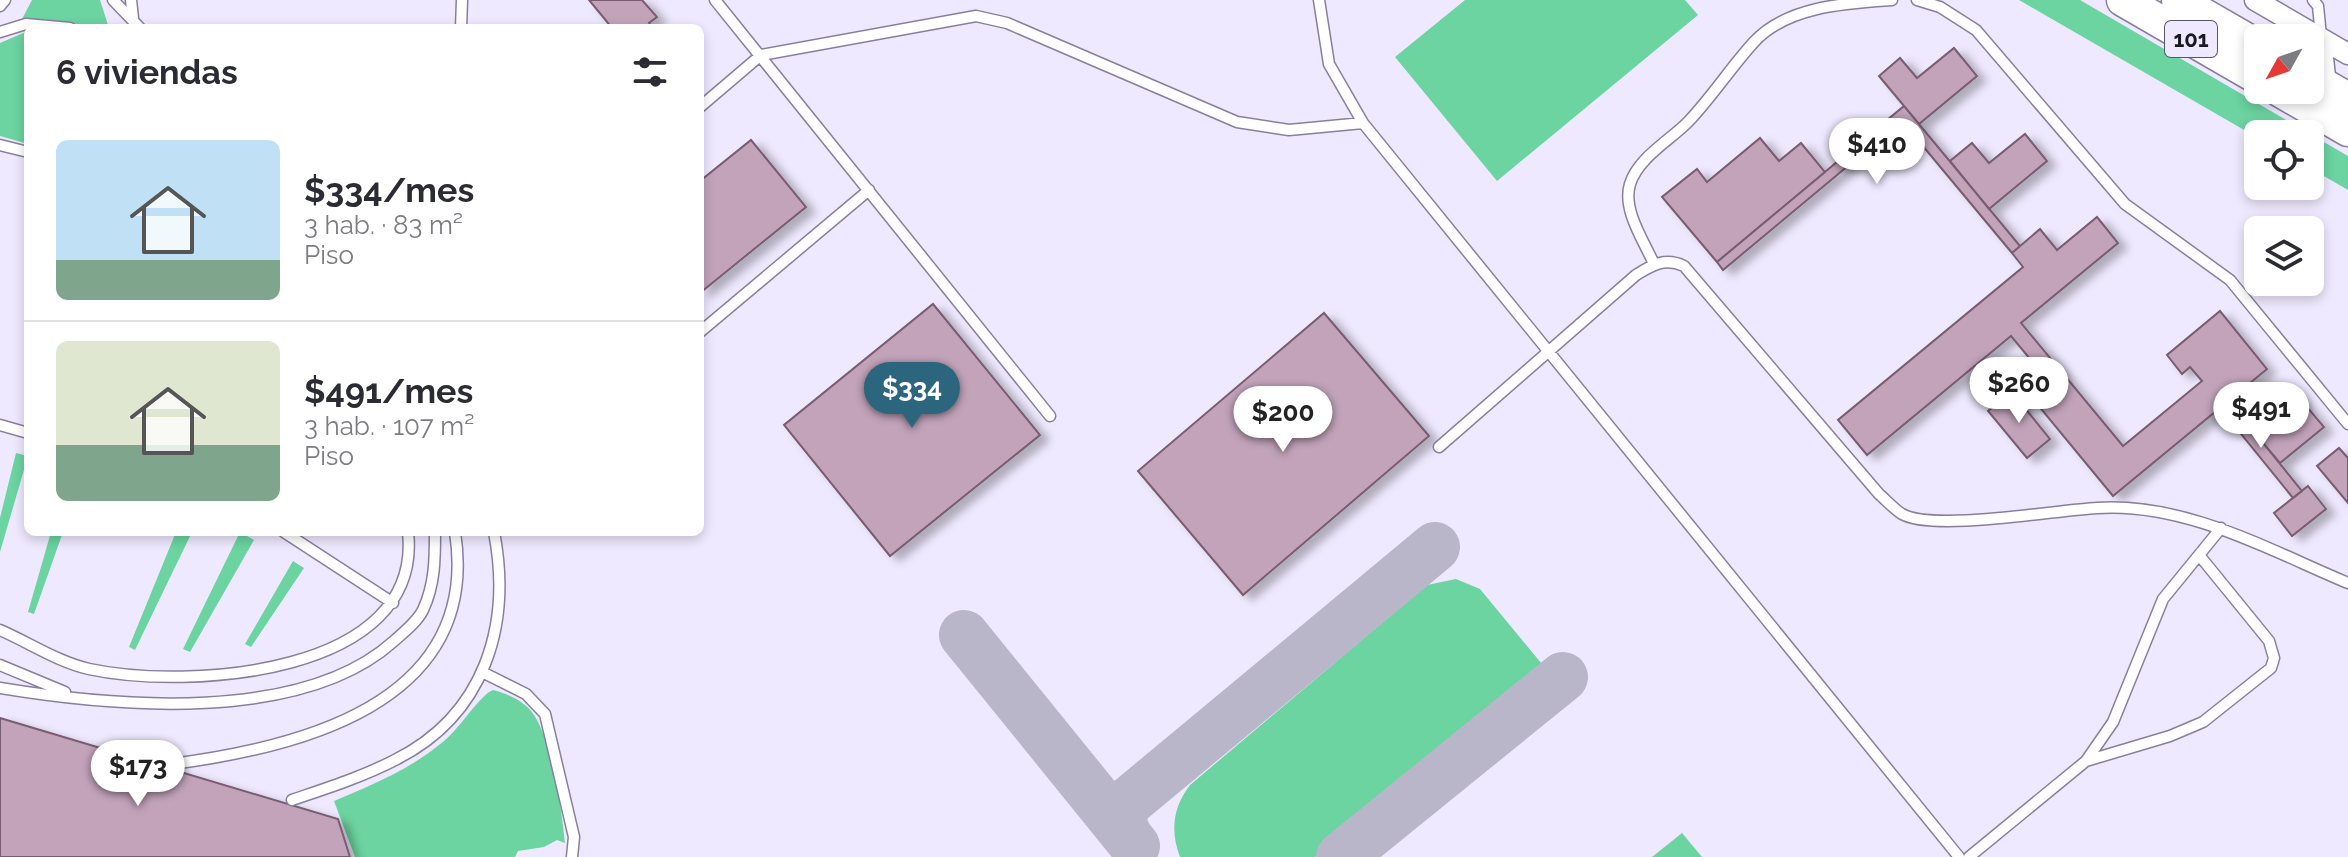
<!DOCTYPE html>
<html lang="es">
<head>
<meta charset="utf-8">
<style>
  body { margin:0; font-family:Raleway,sans-serif; background:#f2f2f3; color:#2b2b33; height:100vh; display:flex; flex-direction:column; font-size:30px; white-space:nowrap }
  * { box-sizing:border-box; margin:0 }
  p { font-size:26px; color:#7c7c81 }
  .icon { flex:none; width:44px; height:44px; fill:none; stroke:currentColor; stroke-width:2; stroke-linecap:round; stroke-linejoin:round }
  .map { position:relative; flex:1; overflow:hidden }
  .panel { position:absolute; left:24px; top:24px; width:680px; height:512px; display:flex; flex-direction:column; background:#fff; border-radius:12px; box-shadow:0 4px 12px #0003 }
  .panel>* { flex:none }
  .needle { width:52px; rotate:230deg }
  .controls { position:absolute; left:2244px; top:24px; display:grid; gap:16px }
  .controls a { display:grid; place-items:center; width:80px; height:80px; border-radius:12px; background:#fff; box-shadow:0 4px 12px #0003; font-size:40px }
  .price { position:absolute; translate:-50% -68px; padding:0 18px; border-radius:28px; background:#fff; color:#222; font-size:26px; line-height:52px; filter:drop-shadow(0 2px 4px #0008) }
  .price::after { content:''; position:absolute; left:50%; top:48px; width:24px; height:18px; margin-left:-12px; background:inherit; clip-path:polygon(0 0,100% 0,50% 100%) }
  .price.selected { background:#2c657e; color:#fff }
  ul { padding:0; list-style:none }
  li { display:flex; align-items:center; gap:24px; height:200px; padding:0 32px }
  li+li { border-top:2px solid #e1e1e2 }
  li span { display:grid; place-items:center; flex:none; width:224px; height:160px; border-radius:12px; color:#555 }
  li>.icon { margin-inline-start:auto }
  span .icon { width:96px; height:96px; fill:#fffc; stroke-width:1 }
  li b { font-size:34px }
  h2 { display:flex; justify-content:space-between; align-items:center; height:96px; padding:0 32px; font-size:34px }
  .map>svg:first-child { display:block }
  .grass { fill:#6bd4a0 }
  .lines { fill:none; stroke-linecap:round; stroke-linejoin:round }
  .taxiway { stroke:#bab6c9; stroke-width:50 }
  .building { fill:#c2a3ba; stroke:#785c71; stroke-width:2; filter:url(#shadow) }
  .service-casing { stroke:#887f9e; stroke-width:13 }
  .minor-casing { stroke:#887f9e; stroke-width:23 }
  .trunk-casing { stroke:#887f9e; stroke-width:35 }
  .service { stroke:#fff; stroke-width:10 }
  .minor { stroke:#fff; stroke-width:20 }
  .trunk { stroke:#fff; stroke-width:32 }
  .labels { text-anchor:middle; stroke-width:8; stroke-linejoin:round; paint-order:stroke }
  .shield { fill:#eee9fe; stroke:#5a5765; stroke-width:2 }
  .shield-label { font-size:22px; font-weight:bold; fill:#1b1824 }
</style>
</head>
<body>
<div class="map">
<svg width="2348" height="857" viewBox="0 0 2348 857">
  <defs>
    <filter id="shadow"><feDropShadow dx="9" dy="5" stdDeviation="4" flood-color="#0004"/></filter>
  </defs>
  <rect width="100%" height="100%" fill="#eee9fe"/>
  <path class="grass" d="M32,0H100L109,28C78,28 53,15 21,21Z
    M1465,0H1685L1698,15L1497,181L1395,57Z
    M2019,0H2080L2348,156V190L2310,168V134H2258V138Z
    M28,31V144L0,136V43Z
    M16,453L28,456L0,552V518Z
    M51,532H63L34,614L28,612Z
    M176,532H192L135,650L129,647Z
    M240,532L254,540L190,652L183,649Z
    M293,561L304,568L251,647L245,644Z
    M1456,579L1480,589L1546,669L1315,857H1180C1170,831 1173,807 1190,785L1427,585Z
    M493,690C506,693 523,701 531,711C551,734 562,812 565,843L557,840L544,847L518,851L515,857H355L334,801C374,784 411,769 444,741C460,728 480,695 493,690Z
    M1682,833L1702,857H1652Z"/>
  <g class="lines">
    <path class="taxiway" d="M964,635L1135,846
      M1127,835L1120,821L1127,803L1435,547
      M1341,857L1563,677"/>
  </g>
  <path class="building" d="M589,0H642L657,17L649,23L653,28H612Z
    M1954,48L1977,76L1919,124L1879,76L1900,58L1917,78Z
    M1904,106L2020,246L2012,253L1902,121L1723,270L1717,262Z
    M2025,134L2047,161L1989,209L1950,161L1972,143L1989,163Z
    M1760,138L1779,161L1801,143L1825,172L1717,262L1662,197L1697,169L1707,182Z
    M751,140L806,207L700,293V181Z
    M2097,217L2118,243L2021,323L2123,446L2202,381L2190,367L2182,374L2167,355L2220,311L2267,369L2113,496L2018,381L2036,366L2011,336L1867,455L1838,420L2023,267L2012,253L2040,229L2057,250Z
    M933,304L1040,435L890,556L784,425Z
    M1324,313L1429,436L1243,595L1138,471Z
    M2012,392L2050,439L2027,458L1988,411Z
    M2296,394L2324,427L2280,463L2252,430Z
    M2229,401L2302,491L2293,498L2220,408Z
    M2339,448L2348,458V503L2317,466Z
    M2308,486L2326,509L2292,536L2274,513Z
    M0,718L338,819L350,857H0Z"/>
  <g class="lines">
    <g class="service-casing">
      <path id="service" d="M113,0L140,28
        M131,0L133,18
        M715,0L1050,416
        M1319,0L1329,64L1363,123L1959,857
        M1917,0L1940,7L1976,30L2125,204L2230,280L2348,424
        M2313,0L2318,6L2321,36
        M0,6L5,0
        M461,28L462,0
        M0,32L26,24L70,28
        M700,107L761,55L976,16L1007,23L1237,122L1289,130L1363,123
        M0,145L28,152
        M1654,264C1644,241 1622,210 1630,184C1638,158 1669,141 1688,122C1712,97 1731,67 1754,42C1787,6 1847,3 1892,0
        M700,332L869,190
        M0,425L28,433
        M1439,447L1636,275C1652,265 1665,257 1684,266L1879,494C1886,500 1894,509 1902,514C1934,532 2056,510 2097,508C2185,502 2269,550 2348,583
        M284,532L393,603
        M0,630C30,643 58,662 89,669C186,690 424,676 408,532
        M0,665L65,692
        M482,672L526,694L545,714L574,837L572,857
        M0,688C115,707 302,724 394,641C404,632 417,622 423,610C435,584 435,559 435,532
        M2086,761L2170,736L2203,722L2271,668L2274,658L2269,641L2199,555
        M164,765C296,749 482,705 455,532
        M292,800C327,788 362,777 395,760C485,715 512,625 494,532
        M1969,857L2086,761L2113,722L2163,599L2221,528"/>
    </g>
    <g class="minor-casing">
      <path id="minor" d="M2255,0L2348,54
        M2321,39L2326,86"/>
    </g>
    <g class="trunk-casing">
      <path id="trunk" d="M2123,0L2258,78
        M2178,0L2258,46
        M2310,77L2348,99
        M2279,90L2348,130"/>
    </g>
    <use href="#service" class="service"/>
    <use href="#minor" class="minor"/>
    <use href="#trunk" class="trunk"/>
  </g>
  <g class="labels">
    <rect class="shield" x="2165" y="21" width="52" height="36" rx="6"/>
    <g class="shield-label">
      <text x="2191" y="47">101</text>
    </g>
  </g>
</svg>
<div class="controls">
<a><svg class="needle" viewBox="-14 -14 28 28"><path d="M0-13l5 13h-10z" fill="#e53935"/><path d="M0 13l5-13h-10z" fill="#7c7c81"/></svg></a>
<a><svg class="icon" aria-label="locate" viewBox="0 0 24 24"><circle cx="12" cy="12" r="6"/><path d="M12 2v4M12 18v4M2 12h4M18 12h4"/></svg></a>
<a><svg class="icon" aria-label="layers" viewBox="0 0 24 24"><path d="M12 4l9 5-9 5-9-5zM3 14l9 5 9-5"/></svg></a>
</div>
<b class="price" style="left:1877px;top:186px">$410</b>
<b class="price" style="left:2019px;top:425px">$260</b>
<b class="price selected" style="left:912px;top:430px">$334</b>
<b class="price" style="left:2261px;top:450px">$491</b>
<b class="price" style="left:1283px;top:454px">$200</b>
<b class="price" style="left:138px;top:808px">$173</b>
<section class="panel">
<h2>6 viviendas<svg class="icon" aria-label="filters" viewBox="0 0 24 24"><path d="M4 7h16M4 17h16"/><circle cx="9" cy="7" r="2"/><circle cx="15" cy="17" r="2"/></svg></h2>
<ul>
<li><span style="background:linear-gradient(#bfe0f5 75%,#7fa58c 0)"><svg class="icon" aria-label="home" viewBox="0 0 24 24"><path d="M3 11l9-7 9 7M6 9v11h12V9"/></svg></span><div><b>$334/mes</b><p>3 hab. · 83 m²</p><p>Piso</p></div></li>
<li><span style="background:linear-gradient(#dfe7d0 65%,#7fa58c 0)"><svg class="icon" aria-label="home" viewBox="0 0 24 24"><path d="M3 11l9-7 9 7M6 9v11h12V9"/></svg></span><div><b>$491/mes</b><p>3 hab. · 107 m²</p><p>Piso</p></div></li>
</ul>
</section>
</div>
</body>
</html>
